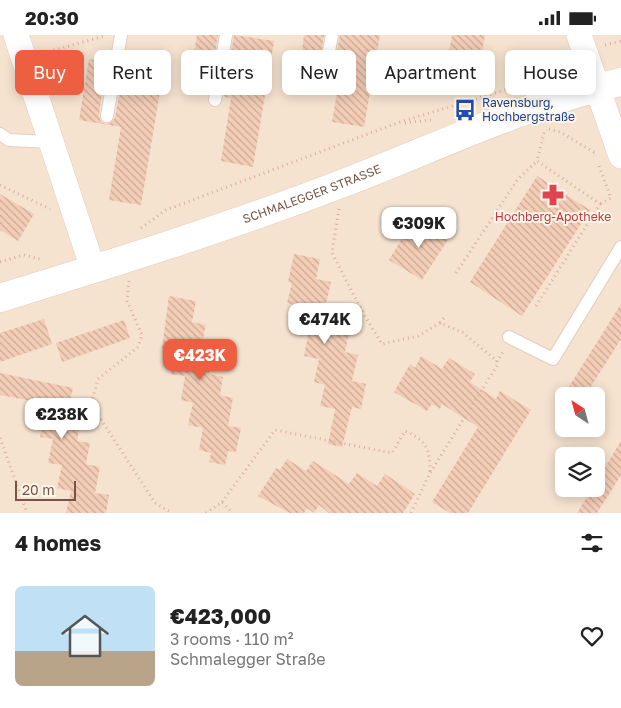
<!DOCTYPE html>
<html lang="en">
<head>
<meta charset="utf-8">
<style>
  body { margin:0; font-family:"Golos Text",sans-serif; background:#f6f6f6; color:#222; height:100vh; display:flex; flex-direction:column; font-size:19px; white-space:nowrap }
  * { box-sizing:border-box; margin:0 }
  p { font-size:16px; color:#767676 }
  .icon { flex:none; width:28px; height:28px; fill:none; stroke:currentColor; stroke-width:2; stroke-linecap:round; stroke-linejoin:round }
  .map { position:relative; height:478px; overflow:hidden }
  .sheet { display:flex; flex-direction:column; background:#fff; flex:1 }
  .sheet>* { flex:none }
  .guide { position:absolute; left:15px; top:15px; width:591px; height:45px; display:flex; gap:10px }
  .needle { width:32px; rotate:324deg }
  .buttons { position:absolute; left:555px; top:352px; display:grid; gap:10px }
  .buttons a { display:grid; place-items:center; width:50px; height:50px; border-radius:8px; background:#fff; box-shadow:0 2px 12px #0003; font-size:25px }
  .scale { position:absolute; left:15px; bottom:12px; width:61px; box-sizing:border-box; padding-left:5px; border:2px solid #765547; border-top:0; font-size:14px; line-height:18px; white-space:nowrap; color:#765547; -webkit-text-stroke:4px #fff5e8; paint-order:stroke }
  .price { position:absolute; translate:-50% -42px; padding:0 11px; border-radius:10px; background:#fff; color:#222; font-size:16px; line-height:32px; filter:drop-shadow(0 1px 2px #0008) }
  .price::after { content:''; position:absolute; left:50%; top:30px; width:15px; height:11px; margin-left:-8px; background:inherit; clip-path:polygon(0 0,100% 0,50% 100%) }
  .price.on { background:#ee5e40; color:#fff }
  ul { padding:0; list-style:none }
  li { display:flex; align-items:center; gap:15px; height:125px; padding:0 15px }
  li span { display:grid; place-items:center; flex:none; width:140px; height:100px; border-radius:8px; color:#555 }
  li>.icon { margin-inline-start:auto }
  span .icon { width:60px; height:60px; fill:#fffc; stroke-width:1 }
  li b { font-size:21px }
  h2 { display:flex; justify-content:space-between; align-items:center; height:60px; padding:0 15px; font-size:21px }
  .tag { padding:0 18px; border-radius:8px; background:#fff; box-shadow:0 2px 12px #0003; font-size:18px; line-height:45px }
  .tag.on { background:#ee5e40; color:#fff }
  .status { display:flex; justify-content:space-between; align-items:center; height:35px; padding:0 25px; background:#fff; direction:ltr }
  .status svg { height:14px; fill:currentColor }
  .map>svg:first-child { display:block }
  .residential { fill:#f5e2cf; fill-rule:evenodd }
  .building { fill:url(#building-back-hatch) }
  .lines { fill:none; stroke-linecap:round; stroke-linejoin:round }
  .service-casing { stroke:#e4cec0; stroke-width:14 }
  .minor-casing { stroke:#e4cec0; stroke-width:26 }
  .tertiary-casing { stroke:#e4cec0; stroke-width:29 }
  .path { stroke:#d9b09b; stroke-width:3; stroke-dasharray:1 4; stroke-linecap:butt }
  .service { stroke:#fff; stroke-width:12 }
  .minor { stroke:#fff; stroke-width:25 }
  .tertiary { stroke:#fff; stroke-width:28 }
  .labels { text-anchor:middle; stroke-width:4; stroke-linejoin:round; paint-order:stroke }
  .transit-label { font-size:12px; fill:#164399; stroke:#fff5e8; text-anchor:start }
  .street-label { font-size:12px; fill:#765547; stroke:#fff5e8 }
  .health-label { font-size:12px; fill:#be3a42; stroke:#fff5e8 }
</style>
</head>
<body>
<div class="status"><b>20:30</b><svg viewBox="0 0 49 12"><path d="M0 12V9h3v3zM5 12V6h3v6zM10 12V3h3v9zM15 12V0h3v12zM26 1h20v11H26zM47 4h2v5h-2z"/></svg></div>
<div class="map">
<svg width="621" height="478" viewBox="0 0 621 478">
  <defs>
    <pattern id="building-back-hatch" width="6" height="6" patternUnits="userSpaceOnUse" patternTransform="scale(1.25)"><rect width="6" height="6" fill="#f4cdb7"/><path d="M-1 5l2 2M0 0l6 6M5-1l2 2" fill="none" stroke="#caa997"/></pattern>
  </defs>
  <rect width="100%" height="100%" fill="#fdf1e1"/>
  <path class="residential" d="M0,0H621V478H0ZM564,361H596V394H564ZM564,421H596V454H564Z"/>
  <path class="building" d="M197,0H218L208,59L188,56Z
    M234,0L274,6L253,132L221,126L231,63L224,62Z
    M304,0H324L321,18L302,15Z
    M340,0H380L364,92L332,87L343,22L336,21Z
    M452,0H485L476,52L444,46Z
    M89,24L106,27L99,80L101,87L105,89L110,88L115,83L123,38L162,45L141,170L109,165L121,92L79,85Z
    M537,141L590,175L522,281L470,247Z
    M0,159L34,179L18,206L0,195Z
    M415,182L449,203L422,245L389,225Z
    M294,219L320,224L316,244L331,247L325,273L338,276L334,295L349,298L345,317L358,320L352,346L366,349L361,374L352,372L342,412L328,409L335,374L320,371L325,350L314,347L319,324L304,321L308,300L294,297L300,271L287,268L292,248L288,247Z
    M169,261L196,266L192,287L206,290L200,317L213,319L209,339L223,342L220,360L233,363L228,391L241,393L236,417L228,416L225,430L209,427L211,418L199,415L203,393L188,390L193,368L181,365L185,341L171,339L175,315L162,313Z
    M621,269V304L585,361H563Z
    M44,284L52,309L0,327V298Z
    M124,285L130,303L62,327L56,308Z
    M421,321L442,334L449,323L475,339L470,347L496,364L500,356L531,375L468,478H450L432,467L478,392L442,369L440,374L432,369L427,376L394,357L410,329L415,333Z
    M0,338L73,353L68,377L82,380L77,406L90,408L86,429L100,432L95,458L109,460L106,478H66L71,456L57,453L62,430L48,428L53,404L40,402L44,379L30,376L32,366L0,360Z
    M621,406V440L597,478H577L592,454H596V447Z
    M287,424L306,436L313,426L349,449L357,438L377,451L385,439L415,459L403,478H329L319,470L314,478L307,473L304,478H290L258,461L276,433L280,435Z"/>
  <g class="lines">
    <g class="service-casing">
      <path id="service" d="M329,16L332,0
        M215,65L226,0
        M107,81L121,0
        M0,99L9,105L51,107
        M509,302L553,324L621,212"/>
    </g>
    <g class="minor-casing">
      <path id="minor" d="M16,0L93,234
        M579,0L621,121"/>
    </g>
    <g class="tertiary-casing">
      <g id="tertiary">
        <path id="s1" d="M0,263C114,228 229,192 341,149C433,114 525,69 621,47"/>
      </g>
    </g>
    <path class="path" d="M605,10L621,6
      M44,18L105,1
      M547,41L557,37L563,23
      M405,88L431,85
      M549,94L560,97L594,117L597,116
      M599,131L611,163L600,169
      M0,150L50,174
      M339,174L332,218L363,278L382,309L418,301L440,288L462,297L497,326
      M141,193L166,175L397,88L508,54
      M0,227L24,220L40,224
      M456,238L518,144L537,126
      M129,246L127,266L142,300L138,312L98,344L91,369L155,468L172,478
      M536,271L600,169L537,126L545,94
      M440,288L446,280
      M0,403L27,478
      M222,467L275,395L392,418L405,396C427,406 430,414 430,438
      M206,478L222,467L233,478
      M411,478L430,438L498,329L497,326L503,317"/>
    <use href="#service" class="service"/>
    <use href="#minor" class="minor"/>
    <use href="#tertiary" class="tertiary"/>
  </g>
  <defs>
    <g id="bus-bare" transform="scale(1.725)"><path d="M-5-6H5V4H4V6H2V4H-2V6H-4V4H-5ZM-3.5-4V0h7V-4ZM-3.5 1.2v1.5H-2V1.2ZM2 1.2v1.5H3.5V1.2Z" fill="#1a4fb4" stroke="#fff5e8" stroke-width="2.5" paint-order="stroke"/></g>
    <g id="pharmacy-bare" transform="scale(1.725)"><path d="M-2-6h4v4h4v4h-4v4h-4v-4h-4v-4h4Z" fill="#e0444e" stroke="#fff5e8" stroke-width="2.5" paint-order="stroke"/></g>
  </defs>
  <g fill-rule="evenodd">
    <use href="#bus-bare" x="465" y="75"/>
    <use href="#pharmacy-bare" x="553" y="160"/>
  </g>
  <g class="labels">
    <g class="transit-label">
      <text x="482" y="72">Ravensburg,<tspan x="482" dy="14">Hochbergstraße</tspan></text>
    </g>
    <g class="street-label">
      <text dy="4" stroke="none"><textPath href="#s1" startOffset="329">SCHMALEGGER STRASSE</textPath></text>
    </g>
    <g class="health-label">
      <text x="553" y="186">Hochberg-Apotheke</text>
    </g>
  </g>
</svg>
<div class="buttons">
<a><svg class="needle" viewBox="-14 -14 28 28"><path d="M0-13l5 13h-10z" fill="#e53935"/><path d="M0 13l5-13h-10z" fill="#767676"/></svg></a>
<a><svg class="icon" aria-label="layers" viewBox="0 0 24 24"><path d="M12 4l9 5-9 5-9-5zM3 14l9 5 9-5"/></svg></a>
</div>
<div class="scale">20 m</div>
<b class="price" style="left:419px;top:214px">€309K</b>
<b class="price" style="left:325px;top:310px">€474K</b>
<b class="price on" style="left:200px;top:346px">€423K</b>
<b class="price" style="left:62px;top:405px">€238K</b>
<div class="guide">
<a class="tag on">Buy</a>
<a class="tag">Rent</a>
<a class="tag">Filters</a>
<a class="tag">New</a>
<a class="tag">Apartment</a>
<a class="tag">House</a>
</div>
</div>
<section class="sheet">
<h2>4 homes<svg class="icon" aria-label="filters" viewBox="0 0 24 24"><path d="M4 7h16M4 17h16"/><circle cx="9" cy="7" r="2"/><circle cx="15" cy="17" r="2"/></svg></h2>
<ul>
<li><span style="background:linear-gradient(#bfe0f5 65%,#b9a48a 0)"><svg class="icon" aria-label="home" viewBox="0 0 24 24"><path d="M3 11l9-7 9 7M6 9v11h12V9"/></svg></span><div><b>€423,000</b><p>3 rooms · 110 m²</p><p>Schmalegger Straße</p></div><svg class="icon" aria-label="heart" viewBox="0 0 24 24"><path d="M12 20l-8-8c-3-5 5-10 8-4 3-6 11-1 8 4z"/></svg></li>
</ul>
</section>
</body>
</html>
